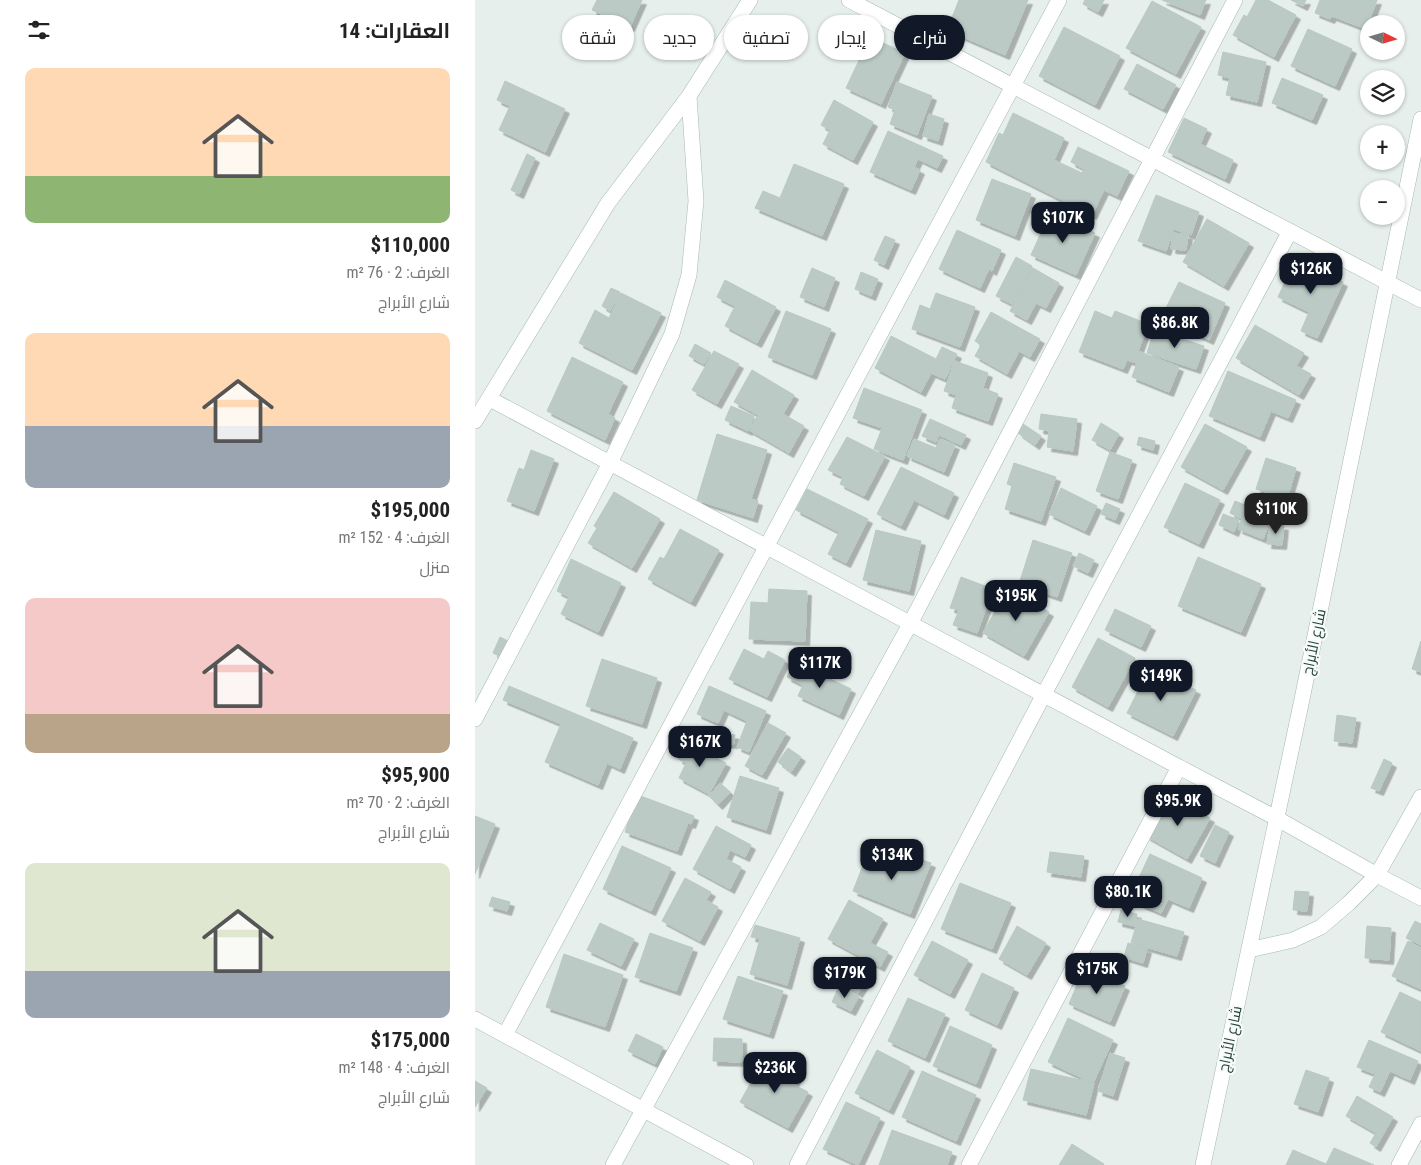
<!DOCTYPE html>
<html lang="ar">
<head>
<meta charset="utf-8">
<style>
  body { margin:0; font-family:"Roboto Condensed",Cairo,sans-serif; background:#f6f6f6; color:#222; direction:rtl; height:100vh; display:flex; flex-direction:column; font-size:19px; white-space:nowrap }
  * { box-sizing:border-box; margin:0 }
  p { font-size:16px; color:#767676 }
  .icon { flex:none; width:28px; height:28px; fill:none; stroke:currentColor; stroke-width:2; stroke-linecap:round; stroke-linejoin:round }
  .map { position:relative; flex:1; overflow:hidden; direction:ltr }
  .panel { display:flex; flex-direction:column; background:#fff; width:475px }
  .panel>* { flex:none }
  .top-card { position:absolute; left:15px; top:15px; width:475px; height:45px; direction:rtl; display:flex; gap:10px }
  .needle { width:32px; rotate:95deg }
  .buttons { position:absolute; left:885px; top:15px; display:grid; gap:10px }
  .buttons a { display:grid; place-items:center; width:45px; height:45px; border-radius:50%; background:#fff; box-shadow:0 1px 4px #0004; font-size:25px }
  .price { position:absolute; translate:-50% -42px; padding:0 11px; border-radius:10px; background:#111827; color:#fff; font-size:16px; line-height:32px; filter:drop-shadow(0 1px 2px #0008) }
  .price::after { content:''; position:absolute; left:50%; top:30px; width:15px; height:11px; margin-left:-8px; background:inherit; clip-path:polygon(0 0,100% 0,50% 100%) }
  .price.active { background:#222; color:#fff }
  ul { padding:0; list-style:none }
  li { display:grid; align-content:center; gap:10px; height:265px; padding:0 25px }
  li span { display:grid; place-items:center; height:155px; border-radius:10px; color:#555 }
  li>.icon { margin-inline-start:auto }
  span .icon { width:90px; height:90px; fill:#fffc; stroke-width:1 }
  li b { font-size:21px }
  h2 { display:flex; justify-content:space-between; align-items:center; height:60px; padding:0 25px; font-size:21px }
  .tag { padding:0 18px; border-radius:22px; background:#fff; box-shadow:0 1px 4px #0004; font-size:18px; line-height:45px }
  .tag.active { background:#111827; color:#fff }
  main { display:flex; flex:1; min-height:0 }
  .map>svg:first-child { display:block }
  .building { fill:#bbcac4; stroke:#b8c9c2; filter:url(#shadow) }
  .lines { fill:none; stroke-linecap:round; stroke-linejoin:round }
  .minor-casing { stroke:#a8b8b2; stroke-width:16 }
  .minor { stroke:#fff; stroke-width:15 }
  .labels { text-anchor:middle; stroke-width:4.5; stroke-linejoin:round; paint-order:stroke }
  .street-label { font-size:15px; fill:#24423a; stroke:#f7fbf9 }
</style>
</head>
<body>
<main>
<div class="map">
<svg width="946" height="1165" viewBox="0 0 946 1165">
  <defs>
    <filter id="shadow"><feDropShadow dx="4.5" dy="4.5" stdDeviation="0" flood-color="#0004"/></filter>
  </defs>
  <rect width="100%" height="100%" fill="#e6efeb"/>
  <path class="building" d="M122,0H167L155,27L117,10Z
    M484,0H553L530,55L472,30Z
    M610,0H629L623,12L608,4Z
    M687,0H731L725,15Z
    M781,0H793L821,15L799,57L758,35L769,15L772,17Z
    M816,0H831L828,6Z
    M845,0H902L891,29L857,16L855,19L840,13Z
    M677,1L726,27L701,74L651,48Z
    M589,27L645,56L620,105L564,76Z
    M833,29L877,49L860,86L816,66Z
    M395,37L430,53L406,104L371,88Z
    M748,52L791,62L782,102L751,95L755,78L743,75Z
    M662,64L701,85L688,109L649,89Z
    M807,78L848,95L837,120L797,103Z
    M30,81L90,109L70,152L24,130L35,106L22,100Z
    M422,82L457,96L442,135L415,124L420,110L413,107Z
    M359,100L398,122L378,160L348,144L355,130L346,125Z
    M538,113L589,138L579,160L607,173L609,169L596,162L603,147L654,171L642,196L629,190L617,215L511,162L524,133L528,135Z
    M454,114L469,119L463,141L448,136Z
    M709,118L732,129L725,144L758,160L750,179L693,152Z
    M413,131L468,156L462,168L443,159L439,167L445,170L436,190L395,172Z
    M52,154L60,158L44,194L36,190Z
    M319,164L369,184L347,236L280,208L288,191L305,198Z
    M517,179L556,194L540,236L501,220Z
    M681,195L724,212L716,235L699,229L691,251L663,241Z
    M575,213L620,233L601,275L556,255Z
    M732,219L774,243L749,286L708,262Z
    M482,230L526,250L517,271L514,269L505,288L464,269Z
    M698,233L713,235L711,250L696,249Z
    M410,236L420,240L409,265L399,260Z
    M541,257L557,266L537,304L521,296Z
    M820,260L868,282L842,338L826,331L834,312L803,297Z
    M337,268L360,278L349,307L325,297Z
    M558,268L584,283L571,308L561,303L552,320L535,311Z
    M386,272L403,279L396,296L380,289Z
    M250,280L301,307L282,343L250,326L260,306L242,297Z
    M704,282L750,303L734,340L686,318Z
    M136,288L145,292L135,311L127,306Z
    M146,293L186,313L157,370L104,343L120,310L134,318Z
    M461,293L500,307L485,347L437,329L445,305L455,309Z
    M311,311L356,329L337,375L293,357Z
    M620,311L637,318L640,311L673,324L663,351L704,367L694,392L657,377L662,363L652,360L648,369L604,352Z
    M516,312L565,339L555,357L544,351L532,374L500,356L506,345L500,341Z
    M780,325L829,353L821,366L836,374L824,395L761,358Z
    M679,330L729,346L721,369L672,353Z
    M416,336L461,359L467,347L482,354L470,379L456,373L446,392L400,368Z
    M220,344L236,353L229,364L214,356Z
    M239,351L264,364L242,404L217,390Z
    M97,357L148,382L133,414L140,418L130,440L72,411Z
    M480,361L513,373L508,388L523,394L513,421L477,408L481,395L469,391Z
    M277,370L319,395L308,414L329,426L314,453L274,430L283,415L259,402Z
    M753,371L821,400L813,418L796,411L785,437L734,416Z
    M389,388L447,410L428,460L399,449L407,428L378,418Z
    M256,406L279,416L273,431L250,420Z
    M566,414L602,419L598,451L572,447L574,431L564,429Z
    M455,419L491,435L486,445L464,435L461,442L447,436Z
    M626,423L644,434L635,450L617,440Z
    M548,424L566,436L560,445L543,433Z
    M730,424L772,447L748,490L706,467Z
    M242,434L292,450L276,499L283,501L278,518L222,500Z
    M372,437L410,456L389,496L365,484L368,477L353,470Z
    M664,437L680,441L678,450L662,445Z
    M439,439L461,448L465,439L480,445L469,472L432,456Z
    M56,450L79,459L59,511L32,501L44,468L49,470Z
    M635,452L657,460L643,499L621,491Z
    M791,458L821,468L812,499L781,489Z
    M539,463L581,477L566,521L530,509L537,486L532,484Z
    M426,467L479,493L469,515L439,500L426,526L402,514Z
    M710,483L745,500L724,544L689,527Z
    M586,488L622,506L610,531L574,514Z
    M332,489L393,519L371,563L353,554L364,532L321,510Z
    M139,492L185,519L157,568L113,543L122,528L119,526Z
    M760,501L797,516L788,539L763,529L767,519L755,513Z
    M631,503L645,509L640,520L626,514Z
    M748,514L764,520L759,532L744,525Z
    M795,524L809,526L807,545L792,544Z
    M205,529L244,550L216,602L173,579L185,557L189,559Z
    M401,530L446,541L434,591L388,580Z
    M558,540L597,553L582,597L544,584Z
    M604,553L619,560L613,573L598,566Z
    M723,557L786,584L766,632L703,606Z
    M96,559L146,583L123,632L86,614L94,597L82,591Z
    M486,577L518,589L502,633L478,625L484,610L475,608Z
    M533,588L574,612L549,656L508,633Z
    M294,589L332,591L330,641L274,639L276,602L293,603Z
    M640,609L676,626L666,647L630,630Z
    M25,637L33,641L26,657L18,653Z
    M623,638L660,658L633,707L597,687Z
    M946,641V672L937,669Z
    M269,649L289,659L293,651L310,660L292,697L254,679Z
    M127,659L182,678L167,724L111,706Z
    M320,662L376,689L364,715L323,696L328,685L312,677Z
    M675,667L721,690L698,736L652,713Z
    M34,686L158,738L145,769L132,763L123,785L70,762L86,724L28,700Z
    M234,686L291,711L274,752L262,747L272,721L249,710L243,723L222,714Z
    M862,715L881,718L877,743L859,741Z
    M293,723L311,733L287,775L270,766Z
    M247,733L260,735L259,744L246,743Z
    M211,743L251,763L234,794L204,778L211,763L203,759Z
    M313,748L326,757L316,772L303,762Z
    M909,759L917,763L904,791L896,788Z
    M265,776L304,788L291,830L252,817Z
    M245,783L255,792L243,805L234,796Z
    M163,795L219,816L216,824L213,823L202,851L150,832Z
    M694,795L735,818L712,859L671,836Z
    M0,816L20,824L0,874Z
    M740,825L754,832L740,863L725,856Z
    M241,826L276,845L270,857L255,850L251,859L266,867L255,889L218,869Z
    M147,846L196,868L176,911L128,889Z
    M394,850L438,867L441,858L456,863L435,914L378,891Z
    M575,852L609,856L606,877L572,872Z
    M675,854L727,878L714,908L693,899L686,913L654,899Z
    M210,878L236,892L231,900L243,907L225,941L187,921Z
    M485,883L536,903L517,949L466,929Z
    M820,891L834,892L832,911L818,910Z
    M17,897L35,902L32,911L14,906Z
    M374,900L408,919L395,943L413,952L405,967L353,939Z
    M646,910L662,914L660,926L643,922Z
    M663,919L709,932L702,956L656,943Z
    M940,921L946,924V945L931,938Z
    M125,923L159,939L146,966L112,950Z
    M280,925L325,938L312,985L275,974L285,939L276,937Z
    M542,926L571,943L552,975L524,959Z
    M892,926L916,928L914,960L890,958Z
    M175,933L218,948L201,991L160,977Z
    M457,941L493,960L475,994L439,975Z
    M933,941L946,948V989L917,976Z
    M653,943L672,949L668,963L649,957Z
    M89,954L148,975L130,1027L71,1007Z
    M609,968L650,986L635,1022L594,1004Z
    M374,973L390,982L383,993L368,984Z
    M507,973L539,988L522,1025L490,1010Z
    M263,976L308,991L294,1034L248,1019Z
    M364,986L384,996L376,1011L357,1002Z
    M925,992L946,1002V1051L906,1032Z
    M433,998L470,1014L450,1058L413,1041Z
    M593,1018L638,1040L618,1083L573,1062Z
    M475,1026L517,1045L501,1084L458,1066Z
    M161,1034L188,1047L180,1064L153,1051Z
    M239,1038L267,1039V1062L238,1061Z
    M894,1040L943,1061L935,1080L915,1071L905,1092L894,1087L900,1074L882,1067Z
    M402,1050L435,1067L414,1110L380,1093Z
    M635,1053L650,1058L638,1096L623,1091Z
    M289,1059L322,1077L318,1084L333,1092L313,1128L265,1102Z
    M556,1069L619,1083L611,1115L548,1100Z
    M831,1070L854,1078L843,1112L819,1104Z
    M447,1071L501,1095L481,1141L427,1117Z
    M0,1081L12,1088L0,1107Z
    M882,1096L918,1117L901,1147L895,1143L901,1133L871,1116Z
    M371,1102L405,1118L383,1165L348,1149Z
    M417,1130L477,1152L472,1165H404Z
    M597,1144L629,1164L628,1165H584Z
    M859,1148L899,1165H811L818,1150L851,1164Z"/>
  <g class="lines">
    <g class="minor-casing">
      <path id="minor" d="M374,0L946,300
        M15,399L704,767
        M0,421L133,203L214,96L275,0
        M0,719L135,463L197,334L214,275L221,201L214,96
        M774,950L818,940L846,927L874,903L902,875L946,797
        M0,1019L271,1165
        M30,1035L584,0
        M138,1165L435,624L760,0
        M322,1165L568,696L815,231
        M494,1165L704,767L801,818L902,875L946,898
        M728,1165L826,704L946,119
        M924,1165L946,1124"/>
    </g>
    <use href="#minor" class="minor"/>
  </g>
  <g class="labels">
    <g class="street-label">
      <text transform="translate(839 642) rotate(-78)" y="5">شارع الأبراج</text>
      <text transform="translate(755 1039) rotate(-78)" y="5">شارع الأبراج</text>
    </g>
  </g>
</svg>
<div class="buttons">
<a><svg class="needle" viewBox="-14 -14 28 28"><path d="M0-13l5 13h-10z" fill="#e53935"/><path d="M0 13l5-13h-10z" fill="#767676"/></svg></a>
<a><svg class="icon" aria-label="layers" viewBox="0 0 24 24"><path d="M12 4l9 5-9 5-9-5zM3 14l9 5 9-5"/></svg></a>
<a>+</a>
<a>−</a>
</div>
<b class="price" style="left:588px;top:244px">$107K</b>
<b class="price" style="left:836px;top:295px">$126K</b>
<b class="price" style="left:700px;top:349px">$86.8K</b>
<b class="price active" style="left:801px;top:535px">$110K</b>
<b class="price" style="left:541px;top:622px">$195K</b>
<b class="price" style="left:345px;top:689px">$117K</b>
<b class="price" style="left:686px;top:702px">$149K</b>
<b class="price" style="left:225px;top:768px">$167K</b>
<b class="price" style="left:703px;top:827px">$95.9K</b>
<b class="price" style="left:417px;top:881px">$134K</b>
<b class="price" style="left:653px;top:918px">$80.1K</b>
<b class="price" style="left:622px;top:995px">$175K</b>
<b class="price" style="left:370px;top:999px">$179K</b>
<b class="price" style="left:300px;top:1094px">$236K</b>
<div class="top-card">
<a class="tag active">شراء</a>
<a class="tag">إيجار</a>
<a class="tag">تصفية</a>
<a class="tag">جديد</a>
<a class="tag">شقة</a>
</div>
</div>
<section class="panel">
<h2>العقارات: 14<svg class="icon" aria-label="filters" viewBox="0 0 24 24"><path d="M4 7h16M4 17h16"/><circle cx="9" cy="7" r="2"/><circle cx="15" cy="17" r="2"/></svg></h2>
<ul>
<li><span style="background:linear-gradient(#ffd9b3 70%,#8fb573 0)"><svg class="icon" aria-label="home" viewBox="0 0 24 24"><path d="M3 11l9-7 9 7M6 9v11h12V9"/></svg></span><div><b>$110,000</b><p>الغرف: 2 · 76 m²</p><p>شارع الأبراج</p></div></li>
<li><span style="background:linear-gradient(#ffd9b3 60%,#9aa5b1 0)"><svg class="icon" aria-label="home" viewBox="0 0 24 24"><path d="M3 11l9-7 9 7M6 9v11h12V9"/></svg></span><div><b>$195,000</b><p>الغرف: 4 · 152 m²</p><p>منزل</p></div></li>
<li><span style="background:linear-gradient(#f6c9c9 75%,#b9a48a 0)"><svg class="icon" aria-label="home" viewBox="0 0 24 24"><path d="M3 11l9-7 9 7M6 9v11h12V9"/></svg></span><div><b>$95,900</b><p>الغرف: 2 · 70 m²</p><p>شارع الأبراج</p></div></li>
<li><span style="background:linear-gradient(#dfe7d0 70%,#9aa5b1 0)"><svg class="icon" aria-label="home" viewBox="0 0 24 24"><path d="M3 11l9-7 9 7M6 9v11h12V9"/></svg></span><div><b>$175,000</b><p>الغرف: 4 · 148 m²</p><p>شارع الأبراج</p></div></li>
</ul>
</section>
</main>
</body>
</html>
